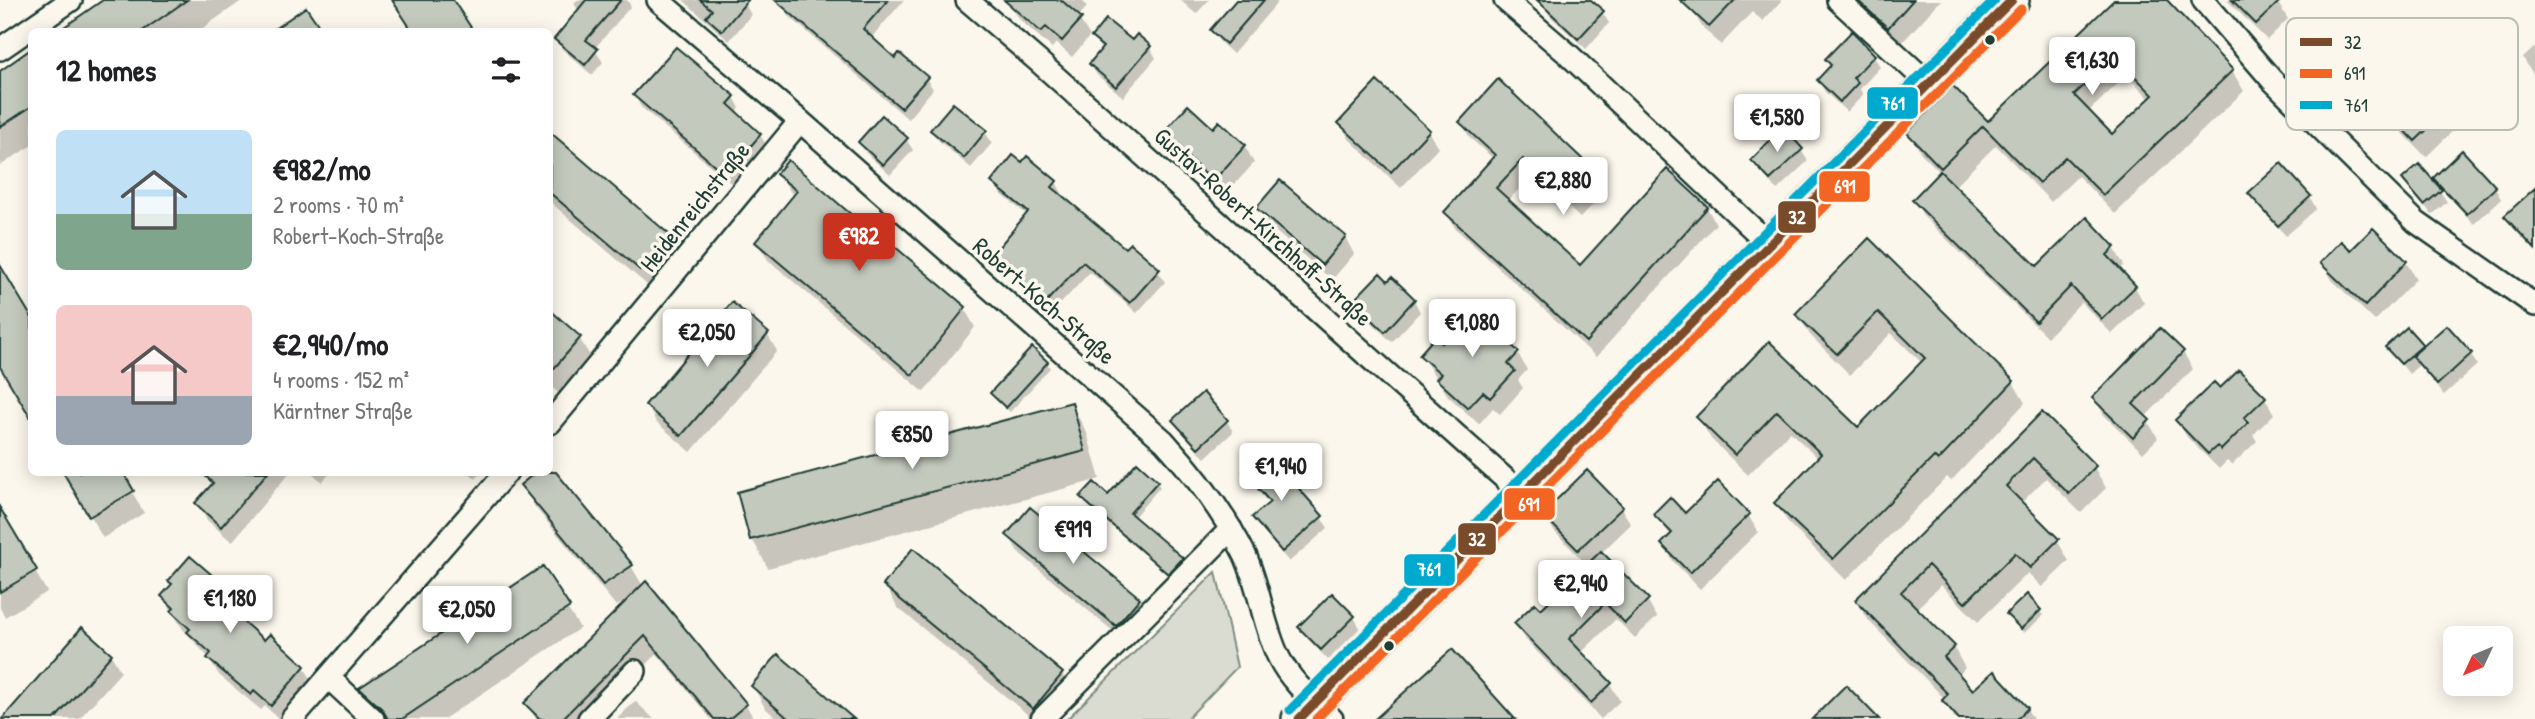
<!DOCTYPE html>
<html lang="en">
<head>
<meta charset="utf-8">
<style>
  body { margin:0; font-family:"Patrick Hand",sans-serif; background:#f6f6f6; color:#202124; height:100vh; display:flex; flex-direction:column; font-size:26px; white-space:nowrap }
  * { box-sizing:border-box; margin:0 }
  p { font-size:23px; color:#757577 }
  .icon { flex:none; width:38px; height:38px; fill:none; stroke:currentColor; stroke-width:2; stroke-linecap:round; stroke-linejoin:round }
  .map { position:relative; flex:1; overflow:hidden }
  .drawer { position:absolute; left:28px; top:28px; width:525px; height:448px; display:flex; flex-direction:column; background:#fff; border-radius:10px; box-shadow:0 4px 18px #0003 }
  .drawer>* { flex:none }
  .needle { width:46px; rotate:226deg }
  .fabs { position:absolute; left:2443px; top:626px; display:grid; gap:14px }
  .fabs a { display:grid; place-items:center; width:70px; height:70px; border-radius:10px; background:#fff; box-shadow:0 4px 18px #0003; font-size:35px }
  .price { position:absolute; translate:-50% -60px; padding:0 16px; border-radius:7px; background:#fff; color:#222; font-size:23px; line-height:46px; filter:drop-shadow(0 2px 4px #0008) }
  .price::after { content:''; position:absolute; left:50%; top:42px; width:21px; height:16px; margin-left:-10px; background:inherit; clip-path:polygon(0 0,100% 0,50% 100%) }
  .price.active { background:#c8321e; color:#fff }
  ul { padding:0; list-style:none }
  li { display:flex; align-items:center; gap:21px; height:175px; padding:0 28px }
  li span { display:grid; place-items:center; flex:none; width:196px; height:140px; border-radius:10px; color:#555 }
  li>.icon { margin-inline-start:auto }
  span .icon { width:84px; height:84px; fill:#fffc; stroke-width:1 }
  li b { font-size:30px }
  h2 { display:flex; justify-content:space-between; align-items:center; height:84px; padding:0 28px; font-size:30px }
  .map>svg:first-child { display:block }
  .green { fill:#dbdcd1; stroke:#7d8c82; stroke-width:2 }
  .shadow { fill:#0003; fill-rule:evenodd }
  .building { fill:#c4c9be; stroke:#1f3d34; stroke-width:2; fill-rule:evenodd }
  .lines { fill:none; stroke-linecap:round; stroke-linejoin:round }
  .street-casing { stroke:#1f3d34; stroke-width:26 }
  .primary-casing { stroke:#1f3d34; stroke-width:38 }
  .street { stroke:#fbf7ec; stroke-width:21 }
  .primary { stroke:#fbf7ec; stroke-width:33 }
  .bus-1-casing { stroke:#fbf7ec; stroke-width:14 }
  .bus-2-casing { stroke:#fbf7ec; stroke-width:14 }
  .bus-3-casing { stroke:#fbf7ec; stroke-width:14 }
  .bus-1 { stroke:#7a4b2a; stroke-width:9 }
  .bus-2 { stroke:#f26522; stroke-width:9 }
  .bus-3 { stroke:#00a9ce; stroke-width:9 }
  .bus-dot { fill:#1f3d34; stroke:#fbf7ec; stroke-width:2.5 }
  .labels { text-anchor:middle; stroke-width:7; stroke-linejoin:round; paint-order:stroke }
  .street-label { font-size:24px; fill:#1f3d34; stroke:#fbf7ec }
  .key { fill:#fbf7ec; stroke:#b9bfb5; stroke-width:2 }
  .key-label { font-size:19px; fill:#1f3d34 }
  .line-badge { stroke:#fbf7ec; stroke-width:2.5 }
  .badge-label { font-size:19px; text-anchor:middle; font-weight:bold; fill:#fff }
</style>
</head>
<body>
<div class="map">
<svg width="2535" height="719" viewBox="0 0 2535 719">
  <rect width="100%" height="100%" fill="#fbf7ec"/>
  <filter id="ink" filterUnits="userSpaceOnUse"><feTurbulence type="fractalNoise" baseFrequency=".0143" numOctaves="2"/><feDisplacementMap in="SourceGraphic" scale="14" xChannelSelector="R" yChannelSelector="G"/><feConvolveMatrix kernelMatrix="1 2 1 2 8 2 1 2 1" color-interpolation-filters="sRGB"/></filter>
  <g filter="url(#ink)">
    <path class="green" d="M1216,572L1237,667L1187,719H1067Z"/>
    <path class="shadow" d="M106,0H243L197,32H60Z
      M577,0H627L631,6L594,49L603,62L592,75L563,50L556,39L579,12L574,3Z
      M683,0H746L744,2L751,15L729,41Z
      M789,0H904L871,38L895,60L926,78L933,89L908,119L790,17L783,6Z
      M1006,0H1082L1087,7L1078,17L1090,36L1072,57L1056,43L1052,48L1021,21Z
      M1180,0H1209L1196,14Z
      M1238,0H1276L1277,3L1233,54L1219,41L1212,30Z
      M1548,0H1589L1602,12L1609,23L1586,49L1550,16L1544,5Z
      M1699,0H1782L1763,21L1752,12L1721,45L1702,27L1691,8Z
      M1846,0H1941L1899,46Z
      M2116,0H2164L2232,71L2244,91L2115,214L2078,176L2051,202L1996,145L1954,187L2037,268L2087,220L2114,248L2124,265L2119,270L2135,287L2144,303L2112,334L2081,302L2047,337L1924,217L1914,200L1941,173L1921,153L1909,133L1988,124ZM2127,75L2151,100L2112,137L2088,112Z
      M2227,0H2276L2288,19L2267,40Z
      M1093,37L1150,47L1156,58L1123,97L1097,75L1091,64L1102,51Z
      M2535,47V77L2523,58Z
      M32,51V145L0,166V73Z
      M1874,56L1880,67L1860,89L1863,95L1847,112L1825,92L1819,81L1832,67L1827,60Z
      M2358,80L2454,103L2464,120L2426,157L2368,97Z
      M635,96L734,97L740,108L736,114L760,135L767,146L733,185L641,107Z
      M1461,122L1597,175L1606,191L1580,218L1533,174L1508,201L1581,267L1707,208L1716,224L1596,357L1455,228L1446,212L1494,159L1470,138Z
      M1340,124L1428,131L1438,148L1401,188L1350,140Z
      M932,130L985,132L992,143L971,168L939,141Z
      M1214,130L1245,146L1254,163L1224,196L1174,151L1164,135Z
      M550,134L669,236L681,257L653,290L550,202Z
      M906,139L913,150L890,175L866,153L860,142Z
      M1801,150L1808,161L1777,190L1760,171L1753,160Z
      M2281,165L2310,197L2316,209L2286,236L2257,204L2250,193Z
      M779,174L890,250L964,308L975,327L924,392L768,260L757,242L794,197Z
      M2435,178L2495,188L2501,199L2474,224L2442,189Z
      M2404,179L2440,191L2447,202L2432,215Z
      M994,182H1056L1062,193L1060,196L1125,251L1158,271L1165,282L1137,313L1090,272L1053,312L1002,265L995,254L1027,215L1000,193Z
      M2535,199V251L2513,228L2506,217Z
      M1258,209L1345,237L1354,254L1332,280L1268,225Z
      M2373,230L2406,262L2416,279L2375,321L2332,280L2322,263L2351,253Z
      M1869,241L2013,382L2025,403L1951,481L1947,477L1846,580L1789,524L1776,503L1819,459L1790,432L1748,475L1711,439L1698,417L1769,344L1858,429L1922,363L1891,333L1850,375L1810,335L1798,314Z
      M1392,280L1414,300L1420,312L1392,342L1361,313L1355,302Z
      M550,313L579,338L592,359L561,395L550,386Z
      M1490,319L1500,335L1518,353L1527,370L1518,380L1523,388L1500,414L1493,408L1479,424L1448,396L1421,355Z
      M767,334L777,351L691,452L656,422L647,405Z
      M2421,346L2423,349L2471,354L2477,365L2444,395L2419,365L2409,374L2388,347Z
      M2183,352L2193,369L2145,417L2158,438L2143,453L2104,415L2094,398Z
      M1047,363L1050,368L1010,412L995,398L992,393Z
      M2220,391L2265,398L2274,414L2253,435L2257,441L2232,465L2227,461L2219,469L2187,437L2177,420Z
      M1071,404L1087,433L1100,479L768,568L752,539Z
      M2042,415L2094,467L2106,488L2081,513L2046,478L2021,503L2057,540L2069,561L2042,587L2028,573L1978,622L1941,585L1916,609L1954,648L1965,668L1958,676L1973,692L1994,673L2027,709L2033,719H1955L1944,700L1945,699L1869,621L1857,601Z
      M1175,420L1227,421L1233,432L1205,458L1181,431Z
      M550,467L631,566L643,586L645,583L746,705L754,719H711L657,654L593,719H536L526,703L630,599L616,606L535,507L523,486L550,472Z
      M64,472H121L144,513L103,538Z
      M216,472H290L232,542L207,520L197,504L214,485L210,479Z
      M311,472H331L322,482Z
      M468,472H481L476,479Z
      M1245,472L1321,517L1328,528L1289,562L1261,529L1254,518L1270,504L1251,483Z
      M1157,482L1160,487L1133,518L1182,560L1185,565L1171,578L1085,503L1082,498L1108,497Z
      M1621,508L1631,524L1601,553L1647,600L1657,617L1635,638L1616,619L1581,653L1610,684L1620,701L1601,719L1526,640L1516,623L1541,612L1588,566L1554,531L1544,514Z
      M0,512L47,592L5,617L0,608Z
      M1655,514L1748,515L1758,532L1700,589L1673,561L1663,544L1671,536Z
      M1009,536L1138,599L1148,616L1126,642L1018,552Z
      M542,569L580,628L444,719H384L373,709L362,689Z
      M170,581L225,588L235,605L229,611L265,643L270,637L304,667L314,684L283,719H279L265,706L261,710L219,675L209,658L182,628L163,596L173,586Z
      M885,585L1062,674L1074,695L1033,719L897,607Z
      M2040,611L2043,616L2024,633L2011,619Z
      M1354,617L1360,628L1328,660L1307,638L1300,627Z
      M111,655L121,672L79,719H12Z
      M753,686L851,719H778L765,708Z
      M635,701L654,719H617Z"/>
    <path class="building" d="M103,0H187L141,32H57Z
      M392,0H453L474,32H413Z
      M586,0H621L586,40L598,49L585,65L554,39Z
      M700,0H748L722,31L706,17L712,10Z
      M775,0H888L863,29L895,58L899,53L928,77L901,108Z
      M1004,0H1061L1082,18L1062,41L1046,27L1041,32Z
      M1236,0H1264L1226,44L1210,30Z
      M1537,0H1591L1604,11L1578,39Z
      M1680,0H1735L1709,27Z
      M1857,0H1913L1888,28Z
      M2114,0H2167L2233,70L2103,195L2065,157L2039,183L1983,126L1941,168L1907,133L1953,86L1988,121ZM2115,56L2153,95L2112,134L2074,95Z
      M2232,0H2281L2256,24Z
      M306,7L323,32H270Z
      M1106,19L1132,40L1137,34L1151,46L1116,87L1089,64L1103,47L1091,37Z
      M1852,31L1875,55L1853,78L1858,83L1840,102L1817,80L1831,65L1825,59Z
      M2396,41L2456,102L2415,141L2356,80Z
      M676,47L735,96L728,104L761,134L726,175L633,95Z
      M31,49L32,106L0,127V71Z
      M1498,79L1598,174L1569,203L1523,159L1496,188L1580,265L1667,169L1708,207L1586,342L1444,212L1495,155L1459,122Z
      M1377,81L1430,130L1391,172L1338,123Z
      M953,103L987,130L964,158L930,130Z
      M1188,105L1213,128L1219,121L1246,145L1213,181L1162,134Z
      M882,115L908,138L883,165L858,142Z
      M1783,127L1803,149L1770,180L1751,160Z
      M550,132L670,235L640,270L550,193Z
      M2462,150L2496,187L2467,214L2433,178Z
      M1013,155L1022,162L1027,156L1057,181L1052,187L1125,248L1130,243L1160,269L1130,303L1083,262L1046,302L993,254L1028,212L991,182Z
      M788,160L890,248L893,245L966,307L912,375L755,242L797,191L776,174Z
      M2281,163L2311,196L2278,226L2248,193Z
      M2419,164L2442,190L2424,205L2402,179Z
      M1940,171L2037,266L2087,217L2115,247L2107,255L2136,286L2102,319L2071,286L2036,322L1912,200Z
      M1280,180L1346,236L1322,265L1256,208Z
      M2535,188V249L2504,216Z
      M2373,228L2407,261L2365,306L2320,263L2341,241L2351,250Z
      M1869,238L2014,381L1938,461L1934,457L1833,559L1774,503L1821,454L1777,411L1735,455L1696,417L1769,341L1858,427L1925,358L1878,312L1837,354L1795,314Z
      M0,265L32,318V420L0,367Z
      M1380,273L1388,281L1392,277L1415,299L1385,332L1353,301Z
      M732,302L769,333L681,436L645,405Z
      M1478,305L1491,318L1487,323L1519,352L1508,364L1515,371L1490,398L1483,392L1468,408L1436,379L1441,374L1419,355L1435,337L1442,343Z
      M550,310L581,337L550,373Z
      M2447,325L2472,353L2437,385L2412,356Z
      M2407,327L2423,345L2401,364L2385,347Z
      M2160,328L2184,351L2133,404L2150,420L2133,438L2092,398Z
      M1032,347L1048,362L1006,408L990,393Z
      M2239,370L2266,397L2244,418L2248,423L2221,450L2217,446L2208,454L2175,420L2214,382L2220,388Z
      M1203,392L1228,420L1198,448L1172,420Z
      M1072,402L1085,451L750,540L737,492Z
      M2042,412L2096,466L2069,494L2033,458L2006,486L2059,539L2030,568L2015,553L1965,603L1928,565L1901,592L1955,646L1944,657L1973,690L1994,671L2028,708L2017,719H1959L1942,700L1948,694L1855,600Z
      M1266,451L1323,516L1282,552L1252,517L1270,502L1243,471Z
      M1137,462L1158,481L1130,513L1183,558L1168,574L1080,497L1094,482L1108,495Z
      M1587,470L1623,507L1578,550L1542,514Z
      M63,472H123L134,491L89,517Z
      M201,472H268L221,527L195,503L213,483Z
      M536,472H556L633,565L603,585L520,485Z
      M1718,481L1750,514L1690,573L1661,544L1672,533L1653,514L1670,497L1685,513Z
      M1030,507L1140,598L1116,626L1006,535Z
      M0,508L37,570L0,592Z
      M913,548L1063,673L1033,709L883,585Z
      M1601,551L1649,599L1625,623L1605,603L1569,639L1612,683L1591,703L1514,623L1535,603L1541,609Z
      M190,556L226,587L217,598L264,640L270,634L305,666L271,706L254,691L251,695L207,658L211,653L187,632L190,629L171,611L174,608L161,596L172,584L168,581Z
      M543,566L570,607L402,719H388L382,709L359,688Z
      M646,581L747,704L729,719H714L645,636L562,719H540L524,703Z
      M1332,593L1355,616L1321,650L1298,627Z
      M2027,594L2041,610L2021,629L2006,614Z
      M82,627L112,654L55,719H2Z
      M1452,649L1515,719H1375Z
      M778,654L854,719H789L751,686Z
      M1846,685L1879,719H1812Z"/>
    <g class="lines">
      <g class="street-casing">
        <path id="street" d="M658,0L800,121L1164,441C1196,476 1224,513 1245,555C1260,588 1263,626 1279,658C1291,682 1313,700 1332,719
          M967,0L1038,61L1523,495
          M1505,0L1569,55L1769,244
          M1838,0L1929,84
          M2203,0L2272,80L2416,222L2535,305
          M0,49L71,0
          M550,423L800,121
          M329,678L373,719
          M292,719L507,472
          M589,719L635,671
          M1042,719L1231,529"/>
      </g>
      <g class="primary-casing">
        <path id="primary" d="M1299,719L2012,0"/>
      </g>
      <use href="#street" class="street"/>
      <use href="#primary" class="primary"/>
      <g class="bus-1-casing">
        <path id="bus-1" d="M1299,719L2012,0"/>
      </g>
      <g class="bus-2-casing">
        <path id="bus-2" d="M1316,719L2021,9"/>
      </g>
      <g class="bus-3-casing">
        <path id="bus-3" d="M1290,710L1995,0"/>
      </g>
      <use href="#bus-1" class="bus-1"/>
      <use href="#bus-2" class="bus-2"/>
      <use href="#bus-3" class="bus-3"/>
    </g>
  </g>
  <g class="bus-dot">
    <circle cx="1990" cy="40" r="6"/>
    <circle cx="1389" cy="646" r="6"/>
  </g>
  <g class="labels">
    <g class="street-label">
      <text transform="translate(695 207) rotate(-51)" y="8">Heidenreichstraße</text>
      <text transform="translate(1263 227) rotate(42)" y="8">Gustav-Robert-Kirchhoff-Straße</text>
      <text transform="translate(1044 301) rotate(41)" y="8">Robert-Koch-Straße</text>
    </g>
  </g>
  <rect x="2286" y="18" width="232" height="112" rx="10" class="key"/>
  <rect x="2300" y="38" width="32" height="8" fill="#7a4b2a"/>
  <rect x="2300" y="69" width="32" height="9" fill="#f26522"/>
  <rect x="2300" y="101" width="32" height="8" fill="#00a9ce"/>
  <g class="key-label">
    <text x="2344" y="49">32</text>
    <text x="2344" y="80">691</text>
    <text x="2344" y="112">761</text>
  </g>
  <g class="line-badge">
    <rect x="1866" y="86" width="53" height="34" rx="7" fill="#00a9ce"/>
    <rect x="1818" y="170" width="53" height="33" rx="7" fill="#f26522"/>
    <rect x="1777" y="200" width="40" height="34" rx="7" fill="#7a4b2a"/>
    <rect x="1503" y="487" width="53" height="34" rx="7" fill="#f26522"/>
    <rect x="1457" y="522" width="40" height="34" rx="7" fill="#7a4b2a"/>
    <rect x="1403" y="553" width="53" height="34" rx="7" fill="#00a9ce"/>
  </g>
  <g class="badge-label">
    <text x="1893" y="110">761</text>
    <text x="1845" y="193">691</text>
    <text x="1797" y="224">32</text>
    <text x="1529" y="511">691</text>
    <text x="1477" y="546">32</text>
    <text x="1429" y="576">761</text>
  </g>
</svg>
<div class="fabs">
<a><svg class="needle" viewBox="-14 -14 28 28"><path d="M0-13l5 13h-10z" fill="#e53935"/><path d="M0 13l5-13h-10z" fill="#757577"/></svg></a>
</div>
<b class="price" style="left:2092px;top:97px">€1,630</b>
<b class="price" style="left:1777px;top:154px">€1,580</b>
<b class="price" style="left:1563px;top:217px">€2,880</b>
<b class="price active" style="left:859px;top:273px">€982</b>
<b class="price" style="left:1472px;top:359px">€1,080</b>
<b class="price" style="left:707px;top:369px">€2,050</b>
<b class="price" style="left:912px;top:471px">€850</b>
<b class="price" style="left:1281px;top:503px">€1,940</b>
<b class="price" style="left:1073px;top:566px">€919</b>
<b class="price" style="left:1581px;top:620px">€2,940</b>
<b class="price" style="left:230px;top:635px">€1,180</b>
<b class="price" style="left:467px;top:646px">€2,050</b>
<section class="drawer">
<h2>12 homes<svg class="icon" aria-label="filters" viewBox="0 0 24 24"><path d="M4 7h16M4 17h16"/><circle cx="9" cy="7" r="2"/><circle cx="15" cy="17" r="2"/></svg></h2>
<ul>
<li><span style="background:linear-gradient(#bfe0f5 60%,#7fa58c 0)"><svg class="icon" aria-label="home" viewBox="0 0 24 24"><path d="M3 11l9-7 9 7M6 9v11h12V9"/></svg></span><div><b>€982/mo</b><p>2 rooms · 70 m²</p><p>Robert-Koch-Straße</p></div></li>
<li><span style="background:linear-gradient(#f6c9c9 65%,#9aa5b1 0)"><svg class="icon" aria-label="home" viewBox="0 0 24 24"><path d="M3 11l9-7 9 7M6 9v11h12V9"/></svg></span><div><b>€2,940/mo</b><p>4 rooms · 152 m²</p><p>Kärntner Straße</p></div></li>
</ul>
</section>
</div>
</body>
</html>
